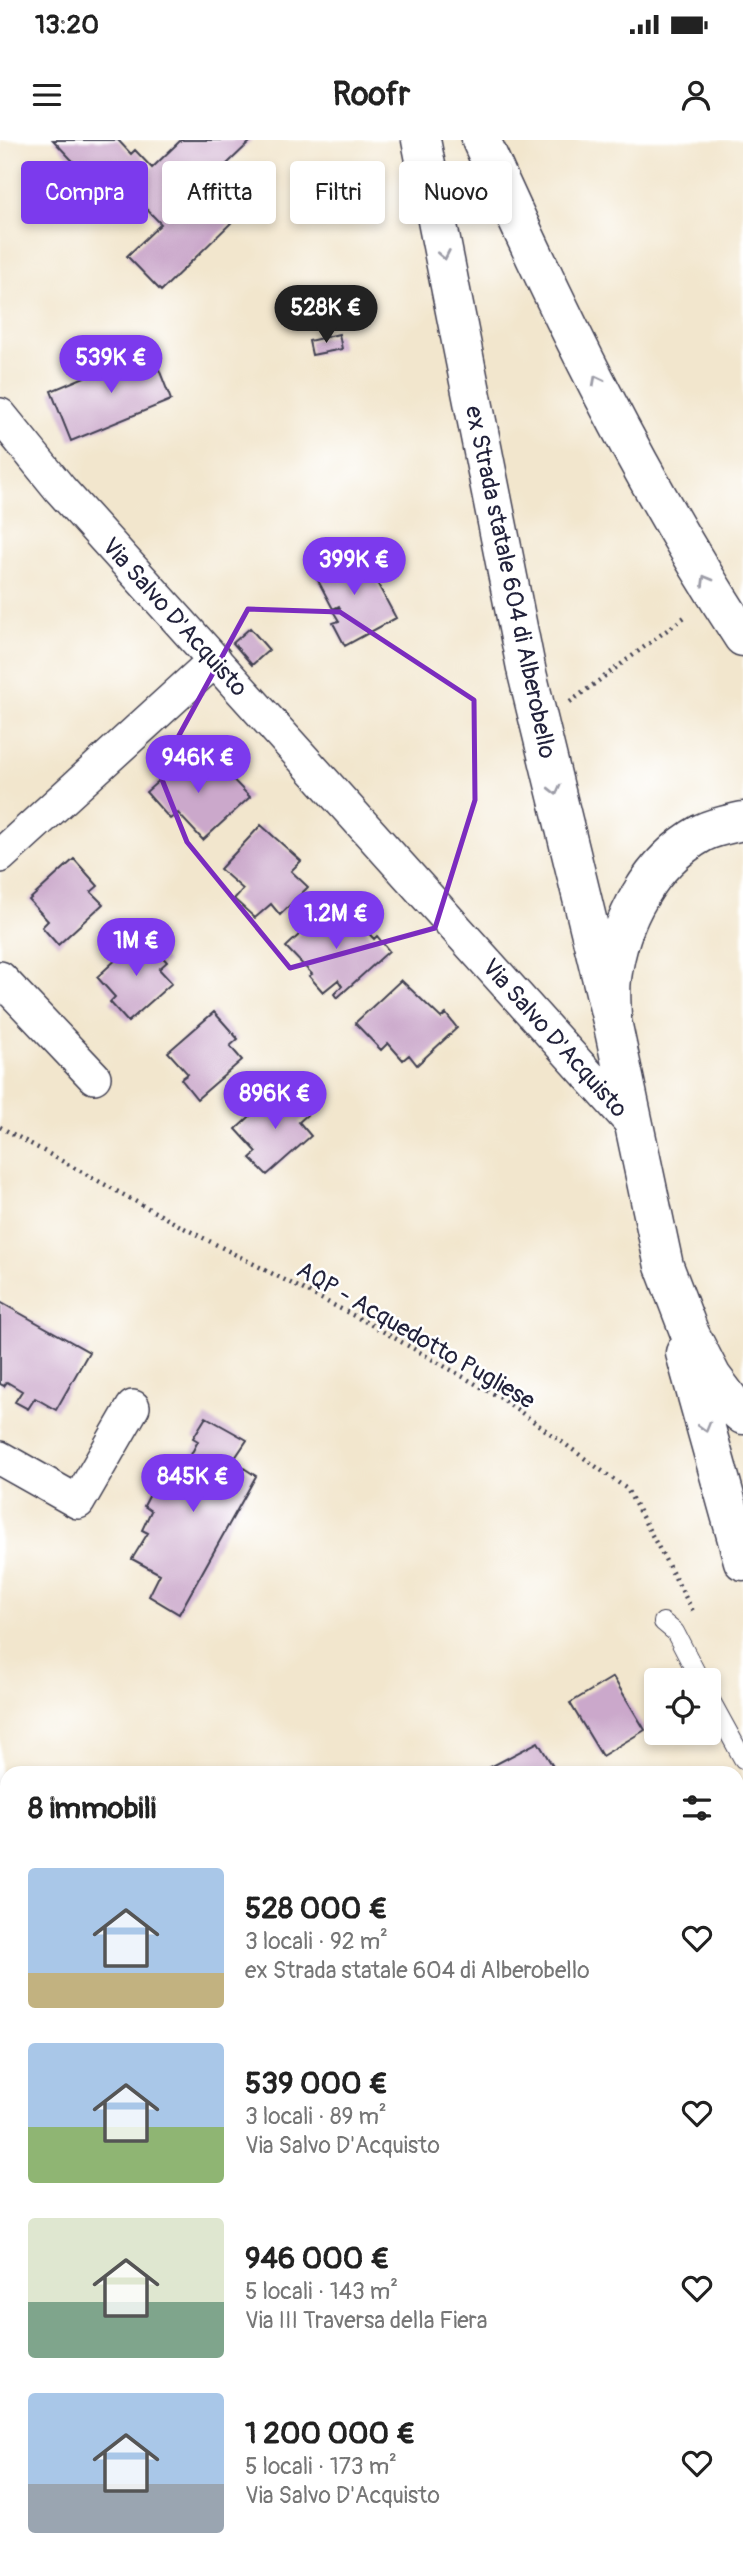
<!DOCTYPE html>
<html lang="it">
<head>
<meta charset="utf-8">
<style>
  body { margin:0; font-family:Pangolin,sans-serif; background:#f6f6f6; color:#222; height:100vh; display:flex; flex-direction:column; font-size:26px; white-space:nowrap }
  * { box-sizing:border-box; margin:0 }
  p { font-size:23px; color:#767676 }
  .icon { flex:none; width:38px; height:38px; fill:none; stroke:currentColor; stroke-width:2; stroke-linecap:round; stroke-linejoin:round }
  .map { position:relative; flex:1; overflow:hidden }
  .side { position:absolute; left:0px; top:1626px; width:744px; height:800px; display:flex; flex-direction:column; background:#fff; border-radius:21px 21px 0 0; box-shadow:0 4px 10px #0003 }
  .side>* { flex:none }
  .hud { position:absolute; left:21px; top:21px; width:702px; height:63px; display:flex; gap:14px }
  .controls { position:absolute; left:644px; top:1528px; display:grid; gap:14px }
  .controls a { display:grid; place-items:center; width:77px; height:77px; border-radius:7px; background:#fff; box-shadow:0 4px 10px #0003; font-size:35px }
  .price { position:absolute; translate:-50% -60px; padding:0 16px; border-radius:24px; background:#7c3aed; color:#fff; font-size:23px; line-height:46px; filter:drop-shadow(0 2px 4px #0008) }
  .price::after { content:''; position:absolute; left:50%; top:42px; width:21px; height:16px; margin-left:-10px; background:inherit; clip-path:polygon(0 0,100% 0,50% 100%) }
  .price.current { background:#222; color:#fff }
  ul { padding:0; list-style:none }
  li { display:flex; align-items:center; gap:21px; height:175px; padding:0 28px }
  li span { display:grid; place-items:center; flex:none; width:196px; height:140px; border-radius:7px; color:#555 }
  li>.icon { margin-inline-start:auto }
  span .icon { width:84px; height:84px; fill:#fffc; stroke-width:1 }
  li b { font-size:30px }
  h2 { display:flex; justify-content:space-between; align-items:center; height:84px; padding:0 28px; font-size:30px }
  .tag { padding:0 24px; border-radius:7px; background:#fff; box-shadow:0 4px 10px #0003; font-size:24px; line-height:63px }
  .tag.current { background:#7c3aed; color:#fff }
  .status { display:flex; justify-content:space-between; align-items:center; height:49px; padding:0 35px; background:#fff; direction:ltr }
  .status svg { height:19px; fill:currentColor }
  header { display:flex; justify-content:space-between; align-items:center; height:91px; padding:0 28px; background:#fff; font-size:32px; font-weight:800 }
  .map>svg:first-child { display:block }
  .building { fill:#cba8cb }
  .lines { fill:none; stroke-linecap:round; stroke-linejoin:round }
  .highway-tunnel { stroke:#c8bfb0; stroke-width:38; stroke-dasharray:38 19; stroke-linecap:butt }
  .lane-casing { stroke:#413f51; stroke-width:20 }
  .street-casing { stroke:#413f51; stroke-width:36 }
  .secondary-casing { stroke:#413f51; stroke-width:41 }
  .path { stroke:#413f51; stroke-width:4.5; stroke-dasharray:2 5; stroke-linecap:butt }
  .lane { stroke:#fff; stroke-width:18 }
  .street { stroke:#fff; stroke-width:33 }
  .secondary { stroke:#fff; stroke-width:38 }
  .oneway { stroke:#9c9ca7 }
  .marked { fill:none; stroke:#7b2cbf; stroke-width:5; stroke-linejoin:round }
  .labels { text-anchor:middle; stroke-width:5; stroke-linejoin:round; paint-order:stroke }
  .street-label { font-size:24px; fill:#22223b; stroke:#fff }
</style>
</head>
<body>
<div class="status"><b>13:20</b><svg viewBox="0 0 49 12"><path d="M0 12V9h3v3zM5 12V6h3v6zM10 12V3h3v9zM15 12V0h3v12zM26 1h20v11H26zM47 4h2v5h-2z"/></svg></div>
<header><svg class="icon" aria-label="menu" viewBox="0 0 24 24"><path d="M4 6h16M4 12h16M4 18h16"/></svg>Roofr<svg class="icon" aria-label="person" viewBox="0 0 24 24"><circle cx="12" cy="8" r="4"/><path d="M4 21q1-7 8-7t8 7"/></svg></header>
<div class="map">
<svg width="743" height="2424" viewBox="0 0 743 2424">
  <rect width="100%" height="100%" fill="#fff"/>
  <filter id="ink" filterUnits="userSpaceOnUse"><feTurbulence type="fractalNoise" baseFrequency=".0143" numOctaves="2"/><feDisplacementMap in="SourceGraphic" scale="14" xChannelSelector="R" yChannelSelector="G"/><feConvolveMatrix kernelMatrix="1 2 1 2 8 2 1 2 1" color-interpolation-filters="sRGB"/></filter>
  <filter id="wash" filterUnits="userSpaceOnUse"><feTurbulence type="fractalNoise" baseFrequency=".00686" numOctaves="4" result="noise"/><feDisplacementMap in="SourceGraphic" scale="28" xChannelSelector="R" yChannelSelector="G"/><feGaussianBlur stdDeviation="1.57" result="paint"/><feColorMatrix in="noise" values="0 0 0 0 0 0 0 0 0 0 0 0 0 0 0 0 0 1.4 0 .05"/><feComposite in="paint" operator="in"/></filter>
  <g filter="url(#wash)">
    <rect width="100%" height="100%" fill="#f2e6cd"/>
    <g id="blocks">
      <path class="building" d="M53,0H118L131,14L135,10L152,28L181,0H252L201,49L232,82L161,151L127,116L161,84L129,51L114,65Z
        M339,194L342,209L312,215L309,201Z
        M151,209L171,260L71,301L51,251Z
        M359,409L396,478L345,506L333,483L339,481L333,471L340,468L339,466L333,469L314,433Z
        M250,488L269,510L252,525L233,503Z
        M194,610L211,630L218,624L250,657L203,700L178,673L170,679L146,652Z
        M261,685L301,721L291,731L308,747L280,775L271,764L255,778L234,759L243,749L220,729Z
        M74,719L98,746L91,752L103,764L58,805L42,787L48,781L29,760Z
        M331,765L351,785L356,780L374,799L377,796L389,811L337,858L334,854L342,846L338,840L323,852L309,836L312,834L286,807Z
        M143,795L167,822L159,829L172,843L128,882L110,862L115,857L97,837Z
        M401,840L441,878L446,874L457,888L417,925L409,915L403,920L388,903L381,910L355,883Z
        M214,872L238,899L230,906L242,920L197,959L181,939L188,934L168,912Z
        M282,947L307,975L299,982L311,996L267,1035L250,1018L257,1012L236,989Z
        M0,1162L89,1212L56,1270L35,1258L28,1269L15,1262L22,1251L7,1242L4,1246L0,1244Z
        M206,1277L247,1300L233,1321L256,1336L179,1474L149,1456L160,1434L132,1419L148,1393L142,1390L151,1371L144,1366L158,1339L168,1343L178,1324L184,1328L198,1301L193,1298Z
        M613,1537L645,1590L602,1616L570,1563Z
        M538,1602L557,1633H479Z
        M7,1914V1991L0,1995V1918Z
        M743,1915V1956L737,1942V1919Z
        M743,2020V2053L737,2056V2022Z"/>
    </g>
  </g>
  <g filter="url(#ink)">
    <use href="#blocks" fill-opacity="0" stroke="#413f51" stroke-width="2"/>
    <g class="lines">
      <path class="highway-tunnel" d="M737,2188L743,2185
        M737,2255L743,2251
        M313,2424L323,2418
        M433,2424L443,2418"/>
      <g class="lane-casing">
        <path id="lane" d="M663,1482L675,1492L700,1540
          M709,1557L743,1619
          M737,1663L743,1659"/>
      </g>
      <g class="street-casing">
        <path id="street" d="M0,275L60,349L635,987
          M0,716L215,520
          M0,838L94,937
          M0,1318L78,1362L133,1267"/>
      </g>
      <g class="secondary-casing">
        <path id="secondary" d="M421,0L527,533L612,881
          M481,0C557,169 641,342 743,497
          M743,681C730,684 714,687 702,693C650,722 619,781 612,838C610,852 612,867 612,881L664,1126L690,1194L712,1237L736,1269L743,1275
          M685,1213L743,1421"/>
      </g>
      <path class="path" d="M570,562L686,476
        M0,987L184,1088L368,1183L504,1260L627,1349L693,1471
        M737,2078L743,2075
        M737,2328L743,2326
        M0,2407L7,2404
        M552,2424L562,2418"/>
      <use href="#lane" class="lane"/>
      <use href="#street" class="street"/>
      <use href="#secondary" class="secondary"/>
    </g>
    <defs><path id="oneway-chevron" d="M-2-3.5L2.5 0L-2 3.5" fill="none" stroke-width="1.6" stroke-linecap="round" stroke-linejoin="round" transform="scale(1.75)"/></defs>
    <g class="oneway">
      <use href="#oneway-chevron" transform="translate(444 115) rotate(79)"/>
      <use href="#oneway-chevron" transform="translate(597 240) rotate(-117)"/>
      <use href="#oneway-chevron" transform="translate(706 440) rotate(-120)"/>
      <use href="#oneway-chevron" transform="translate(555 650) rotate(76)"/>
      <use href="#oneway-chevron" transform="translate(705 1287) rotate(74)"/>
    </g>
  </g>
  <path class="marked" d="M248,469L340,472L474,560L475,660L435,788L290,828L187,702L159,632Z"/>
  <g class="labels">
    <g class="street-label">
      <text transform="translate(511 442) rotate(78)" y="8">ex Strada statale 604 di Alberobello</text>
      <text transform="translate(175 477) rotate(48)" y="8">Via Salvo D'Acquisto</text>
      <text transform="translate(555 898) rotate(48)" y="8">Via Salvo D'Acquisto</text>
      <text transform="translate(416 1195) rotate(30)" y="8">AQP - Acquedotto Pugliese</text>
    </g>
  </g>
</svg>
<div class="controls">
<a><svg class="icon" aria-label="locate" viewBox="0 0 24 24"><circle cx="12" cy="12" r="6"/><path d="M12 2v4M12 18v4M2 12h4M18 12h4"/></svg></a>
</div>
<b class="price current" style="left:326px;top:205px">528K €</b>
<b class="price" style="left:111px;top:255px">539K €</b>
<b class="price" style="left:354px;top:457px">399K €</b>
<b class="price" style="left:198px;top:655px">946K €</b>
<b class="price" style="left:336px;top:811px">1.2M €</b>
<b class="price" style="left:136px;top:838px">1M €</b>
<b class="price" style="left:275px;top:991px">896K €</b>
<b class="price" style="left:193px;top:1374px">845K €</b>
<div class="hud">
<a class="tag current">Compra</a>
<a class="tag">Affitta</a>
<a class="tag">Filtri</a>
<a class="tag">Nuovo</a>
</div>
<section class="side">
<h2>8 immobili<svg class="icon" aria-label="filters" viewBox="0 0 24 24"><path d="M4 7h16M4 17h16"/><circle cx="9" cy="7" r="2"/><circle cx="15" cy="17" r="2"/></svg></h2>
<ul>
<li><span style="background:linear-gradient(#a9c7e8 75%,#c2b280 0)"><svg class="icon" aria-label="home" viewBox="0 0 24 24"><path d="M3 11l9-7 9 7M6 9v11h12V9"/></svg></span><div><b>528 000 €</b><p>3 locali · 92 m²</p><p>ex Strada statale 604 di Alberobello</p></div><svg class="icon" aria-label="heart" viewBox="0 0 24 24"><path d="M12 20l-8-8c-3-5 5-10 8-4 3-6 11-1 8 4z"/></svg></li>
<li><span style="background:linear-gradient(#a9c7e8 60%,#8fb573 0)"><svg class="icon" aria-label="home" viewBox="0 0 24 24"><path d="M3 11l9-7 9 7M6 9v11h12V9"/></svg></span><div><b>539 000 €</b><p>3 locali · 89 m²</p><p>Via Salvo D'Acquisto</p></div><svg class="icon" aria-label="heart" viewBox="0 0 24 24"><path d="M12 20l-8-8c-3-5 5-10 8-4 3-6 11-1 8 4z"/></svg></li>
<li><span style="background:linear-gradient(#dfe7d0 60%,#7fa58c 0)"><svg class="icon" aria-label="home" viewBox="0 0 24 24"><path d="M3 11l9-7 9 7M6 9v11h12V9"/></svg></span><div><b>946 000 €</b><p>5 locali · 143 m²</p><p>Via III Traversa della Fiera</p></div><svg class="icon" aria-label="heart" viewBox="0 0 24 24"><path d="M12 20l-8-8c-3-5 5-10 8-4 3-6 11-1 8 4z"/></svg></li>
<li><span style="background:linear-gradient(#a9c7e8 65%,#9aa5b1 0)"><svg class="icon" aria-label="home" viewBox="0 0 24 24"><path d="M3 11l9-7 9 7M6 9v11h12V9"/></svg></span><div><b>1 200 000 €</b><p>5 locali · 173 m²</p><p>Via Salvo D'Acquisto</p></div><svg class="icon" aria-label="heart" viewBox="0 0 24 24"><path d="M12 20l-8-8c-3-5 5-10 8-4 3-6 11-1 8 4z"/></svg></li>
</ul>
</section>
</div>
</body>
</html>
